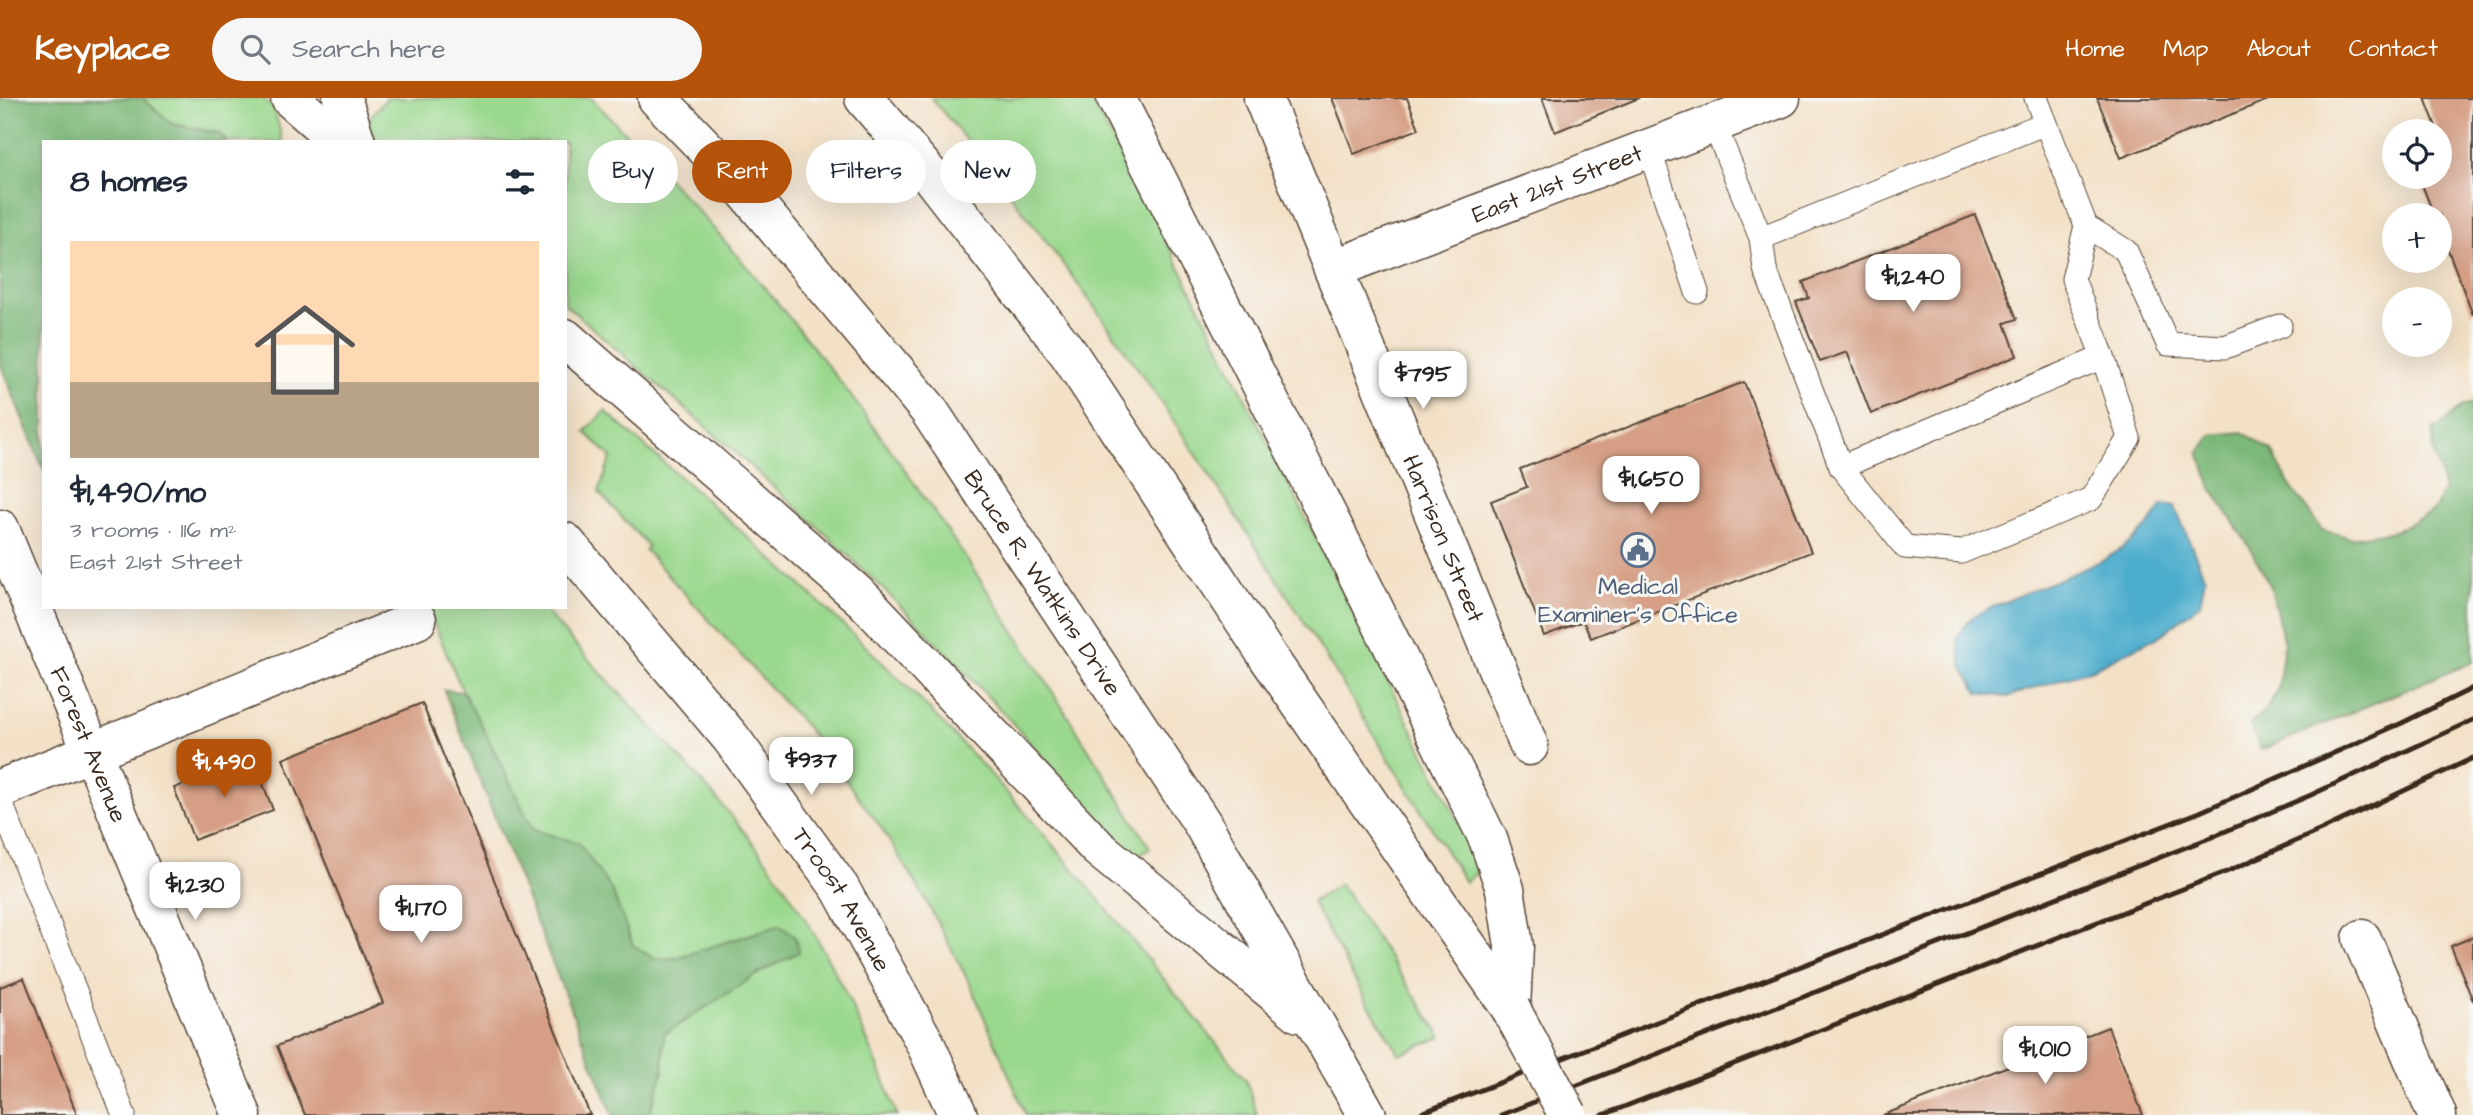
<!DOCTYPE html>
<html lang="en">
<head>
<meta charset="utf-8">
<style>
  body { margin:0; font-family:"Architects Daughter",sans-serif; background:#f6f6f7; color:#1f2937; height:100vh; display:flex; flex-direction:column; font-size:26px; white-space:nowrap }
  * { box-sizing:border-box; margin:0 }
  p { font-size:23px; color:#747a83 }
  .icon { flex:none; width:38px; height:38px; fill:none; stroke:currentColor; stroke-width:2; stroke-linecap:round; stroke-linejoin:round }
  .map { position:relative; flex:1; overflow:hidden }
  .sheet { position:absolute; left:42px; top:42px; width:525px; height:469px; display:flex; flex-direction:column; background:#fff; border-radius:0px; box-shadow:0 7px 28px #0002 }
  .sheet>* { flex:none }
  .hud { position:absolute; left:588px; top:42px; width:665px; height:63px; display:flex; gap:14px }
  .buttons { position:absolute; left:2382px; top:21px; display:grid; gap:14px }
  .buttons a { display:grid; place-items:center; width:70px; height:70px; border-radius:50%; background:#fff; box-shadow:0 7px 28px #0002; font-size:35px }
  .price { position:absolute; translate:-50% -60px; padding:0 16px; border-radius:14px; background:#fff; color:#222; font-size:23px; line-height:46px; filter:drop-shadow(0 2px 4px #0008) }
  .price::after { content:''; position:absolute; left:50%; top:42px; width:21px; height:16px; margin-left:-10px; background:inherit; clip-path:polygon(0 0,100% 0,50% 100%) }
  .price.on { background:#b45309; color:#fff }
  ul { padding:0; list-style:none }
  li { display:grid; align-content:center; gap:14px; height:371px; padding:0 28px }
  li+li { border-top:2px solid #e0e1e3 }
  li span { display:grid; place-items:center; height:217px; border-radius:0px; color:#555 }
  li>.icon { margin-inline-start:auto }
  span .icon { width:126px; height:126px; fill:#fffc; stroke-width:1 }
  li b { font-size:30px }
  h2 { display:flex; justify-content:space-between; align-items:center; height:84px; padding:0 28px; font-size:30px }
  .tag { padding:0 24px; border-radius:32px; background:#fff; box-shadow:0 7px 28px #0002; font-size:24px; line-height:63px }
  .tag.on { background:#b45309; color:#fff }
  header { display:flex; align-items:center; gap:42px; box-sizing:border-box; height:98px; padding:0 35px; background:#b45309; color:#fff }
  header strong { font-size:33px }
  nav { display:flex; gap:38px; margin-inline-start:auto; font-size:24px }
  .search { width:490px; height:63px; background:#f6f6f7; display:flex; align-items:center; gap:18px; box-sizing:border-box; padding:0 24px; border-radius:38px; color:#747a83; font-size:26px }
  .map>svg:first-child { display:block }
  .green { fill:#9ad88d; stroke:#6a8156; stroke-width:2 }
  .forest { fill:#7bb878; stroke:#5b714b; stroke-width:2 }
  .water { fill:#4eadcd; stroke:#446c76; stroke-width:2 }
  .building { fill:#d69f85 }
  .lines { fill:none; stroke-linecap:round; stroke-linejoin:round }
  .service-casing { stroke:#574537; stroke-width:25 }
  .minor-casing { stroke:#574537; stroke-width:41 }
  .secondary-casing { stroke:#574537; stroke-width:41 }
  .motorway-casing { stroke:#574537; stroke-width:41 }
  .service { stroke:#fff; stroke-width:23 }
  .minor { stroke:#fff; stroke-width:38 }
  .secondary { stroke:#fff; stroke-width:38 }
  .motorway { stroke:#fff; stroke-width:38 }
  .rail { stroke:#3b2a1e; stroke-width:5 }
  .motorway-bridge-casing { stroke:#574537; stroke-width:41; stroke-linecap:butt }
  .motorway-bridge { stroke:#fff; stroke-width:38 }
  .labels { text-anchor:middle; stroke-width:6; stroke-linejoin:round; paint-order:stroke }
  .street-label { font-size:24px; fill:#3b2a1e; stroke:#f6f6f2 }
  .service-label { font-size:24px; fill:#4e5e75; stroke:#f6f6f2 }
</style>
</head>
<body>
<header>
<strong>Keyplace</strong>
<div class="search"><svg class="icon" aria-label="search" viewBox="0 0 24 24"><circle cx="10" cy="10" r="6"/><path d="M15 15l6 6"/></svg>Search here</div>
<nav><a>Home</a><a>Map</a><a>About</a><a>Contact</a></nav>
</header>
<div class="map">
<svg width="2473" height="1017" viewBox="0 0 2473 1017">
  <rect width="100%" height="100%" fill="#f6f6f2"/>
  <filter id="ink" filterUnits="userSpaceOnUse"><feTurbulence type="fractalNoise" baseFrequency=".0143" numOctaves="2"/><feDisplacementMap in="SourceGraphic" scale="14" xChannelSelector="R" yChannelSelector="G"/><feConvolveMatrix kernelMatrix="1 2 1 2 8 2 1 2 1" color-interpolation-filters="sRGB"/></filter>
  <filter id="wash" filterUnits="userSpaceOnUse"><feTurbulence type="fractalNoise" baseFrequency=".00686" numOctaves="4" result="noise"/><feDisplacementMap in="SourceGraphic" scale="28" xChannelSelector="R" yChannelSelector="G"/><feGaussianBlur stdDeviation="1.57" result="paint"/><feColorMatrix in="noise" values="0 0 0 0 0 0 0 0 0 0 0 0 0 0 0 0 0 1.4 0 .05"/><feComposite in="paint" operator="in"/></filter>
  <g filter="url(#wash)">
    <rect width="100%" height="100%" fill="#f3e1c7"/>
    <path class="green" d="M142,0H262L274,10L283,44H227L218,35L172,26Z
      M387,0H591C691,101 787,210 871,325C971,461 1061,606 1150,750L1134,762C1055,671 975,581 889,497C786,395 674,302 565,206V44H380L362,28Z
      M931,0H1088L1094,8L1141,92L1482,771L1465,784C1298,516 1137,240 931,0Z
      M605,313C729,422 853,529 966,650C1065,755 1154,870 1246,982L1257,1017H1026L970,886L924,799L882,731L807,630L645,452L648,448L599,394L611,359L585,334Z
      M427,509H542C614,594 697,670 764,759C822,838 864,926 897,1017H649L663,974L664,936L759,875L798,854L780,827L676,860L654,861L633,847L622,821L579,745L533,732L486,636L463,594Z
      M1340,786L1442,939L1399,956L1367,904L1312,804Z"/>
    <path class="forest" d="M0,0H142L172,26L219,35L227,44H44V373L0,265Z
      M2473,305V564L2261,652L2250,626L2267,610L2278,592L2284,546L2272,493L2254,456L2213,393L2199,354L2211,337L2243,334L2272,353L2289,386L2322,432L2351,440L2395,433L2434,413L2444,391L2434,355L2433,333L2463,308Z
      M444,592L463,594L486,636L533,732L579,745L612,793L633,847L654,861L676,860L780,827L795,839L799,854L759,875L664,936L663,973L649,1017H613Z"/>
    <path class="water" d="M2163,407L2175,409L2205,480L2200,506L2161,537L2095,570L2007,599L1979,595L1963,570L1957,541C1961,534 1966,524 1973,519C1982,512 1996,508 2007,503C2065,475 2128,466 2163,407Z"/>
    <g id="blocks">
      <path class="building" d="M1332,0H1407L1419,31L1354,56Z
        M1542,0H1639L1555,34Z
        M2097,0H2273L2121,60Z
        M2425,0H2473V217L2440,131V117H2434L2419,79H2440V65L2449,62Z
        M1975,117L2017,221L2005,225L2017,258L1871,316L1847,254L1820,264L1796,204L1809,200L1803,184Z
        M1744,284L1811,454L1591,540L1583,523L1544,538L1491,403L1527,389L1520,371Z
        M422,605L590,1017H305L277,948L383,905L283,661Z
        M253,660L273,712L194,742L174,690Z
        M2473,839V903L2451,848Z
        M24,880L77,1017H0V889Z
        M2108,929L2143,1017H1883Z"/>
    </g>
  </g>
  <g filter="url(#ink)">
    <use href="#blocks" fill-opacity="0" stroke="#574537" stroke-width="2"/>
    <g class="lines">
      <g class="service-casing">
        <path id="service" d="M2036,0L2086,128L2126,153L2168,246L2225,249L2280,228
          M2046,25L1761,140L1765,171L1841,369L2103,259L2073,181L2086,128
          M1714,26L1761,140
          M1649,51L1697,194
          M1841,369L1905,449L1961,454L2091,401L2129,340L2103,259
          M0,702L124,1017"/>
      </g>
      <g class="minor-casing">
        <g id="minor">
          <path id="s1" d="M1263,0L1529,648"/>
          <path id="s2" d="M1333,171L1781,0"/>
          <path id="s3" d="M0,431L242,1017"/>
          <path d="M0,691L417,522"/>
          <path d="M2362,841L2437,1017"/>
        </g>
      </g>
      <g class="secondary-casing">
        <g id="secondary">
          <path d="M342,0L356,44"/>
          <path id="s4" d="M565,444L731,640L840,790L924,943L958,1017"/>
        </g>
      </g>
      <g class="motorway-casing">
        <g id="motorway">
          <path d="M290,0L340,44"/>
          <path id="s5" d="M657,0L730,75L928,311L1202,725L1367,1017"/>
          <path d="M864,0L928,75L1069,256L1268,559L1511,911"/>
          <path d="M1116,0L1343,448L1488,741L1505,791L1514,848L1511,911"/>
          <path d="M565,240L864,502L1098,750L1299,915"/>
        </g>
      </g>
      <use href="#service" class="service"/>
      <use href="#minor" class="minor"/>
      <use href="#secondary" class="secondary"/>
      <use href="#motorway" class="motorway"/>
      <path class="rail" d="M1416,1017L2200,714L2402,625L2473,590
        M1501,1017L2212,739L2311,697L2473,622
        M1603,1017L2226,774L2321,732L2473,660"/>
      <g class="motorway-bridge-casing">
        <path id="motorway-bridge" d="M1511,911L1568,1017"/>
      </g>
      <use href="#motorway-bridge" class="motorway-bridge"/>
    </g>
  </g>
  <defs>
    <g id="civic-ring" transform="scale(1.75)"><circle r="9.5" fill="#f6f6f2" stroke="#5c6f8a" stroke-width="1.5"/><path d="M-.6-6.5H3V-4.5H.6V-3L4-1V1h2V6H-6V1h2V-1L-.6-3ZM-1.2 2.5V6h2.4V2.5Z" fill="#5c6f8a"/></g>
  </defs>
  <g fill-rule="evenodd">
    <use href="#civic-ring" x="1638" y="452"/>
  </g>
  <g class="labels">
    <g class="street-label">
      <text dy="8" stroke="none"><textPath href="#s2" startOffset="240">East 21st Street</textPath></text>
      <text dy="8" stroke="none"><textPath href="#s1" startOffset="476">Harrison Street</textPath></text>
      <text dy="8" stroke="none"><textPath href="#s5" startOffset="621">Bruce R. Watkins Drive</textPath></text>
      <text dy="8" stroke="none"><textPath href="#s3" startOffset="233">Forest Avenue</textPath></text>
      <text dy="8" stroke="none"><textPath href="#s4" startOffset="453">Troost Avenue</textPath></text>
    </g>
    <g class="service-label">
      <text x="1638" y="496">Medical<tspan x="1638" dy="28">Examiner's Office</tspan></text>
    </g>
  </g>
</svg>
<div class="buttons">
<a><svg class="icon" aria-label="locate" viewBox="0 0 24 24"><circle cx="12" cy="12" r="6"/><path d="M12 2v4M12 18v4M2 12h4M18 12h4"/></svg></a>
<a>+</a>
<a>−</a>
</div>
<b class="price" style="left:1913px;top:216px">$1,240</b>
<b class="price" style="left:1423px;top:313px">$795</b>
<b class="price" style="left:1651px;top:418px">$1,650</b>
<b class="price" style="left:811px;top:699px">$937</b>
<b class="price on" style="left:224px;top:701px">$1,490</b>
<b class="price" style="left:195px;top:824px">$1,230</b>
<b class="price" style="left:421px;top:847px">$1,170</b>
<b class="price" style="left:2045px;top:988px">$1,010</b>
<div class="hud">
<a class="tag">Buy</a>
<a class="tag on">Rent</a>
<a class="tag">Filters</a>
<a class="tag">New</a>
</div>
<section class="sheet">
<h2>8 homes<svg class="icon" aria-label="filters" viewBox="0 0 24 24"><path d="M4 7h16M4 17h16"/><circle cx="9" cy="7" r="2"/><circle cx="15" cy="17" r="2"/></svg></h2>
<ul>
<li><span style="background:linear-gradient(#ffd9b3 65%,#b9a48a 0)"><svg class="icon" aria-label="home" viewBox="0 0 24 24"><path d="M3 11l9-7 9 7M6 9v11h12V9"/></svg></span><div><b>$1,490/mo</b><p>3 rooms · 116 m²</p><p>East 21st Street</p></div></li>
</ul>
</section>
</div>
</body>
</html>
